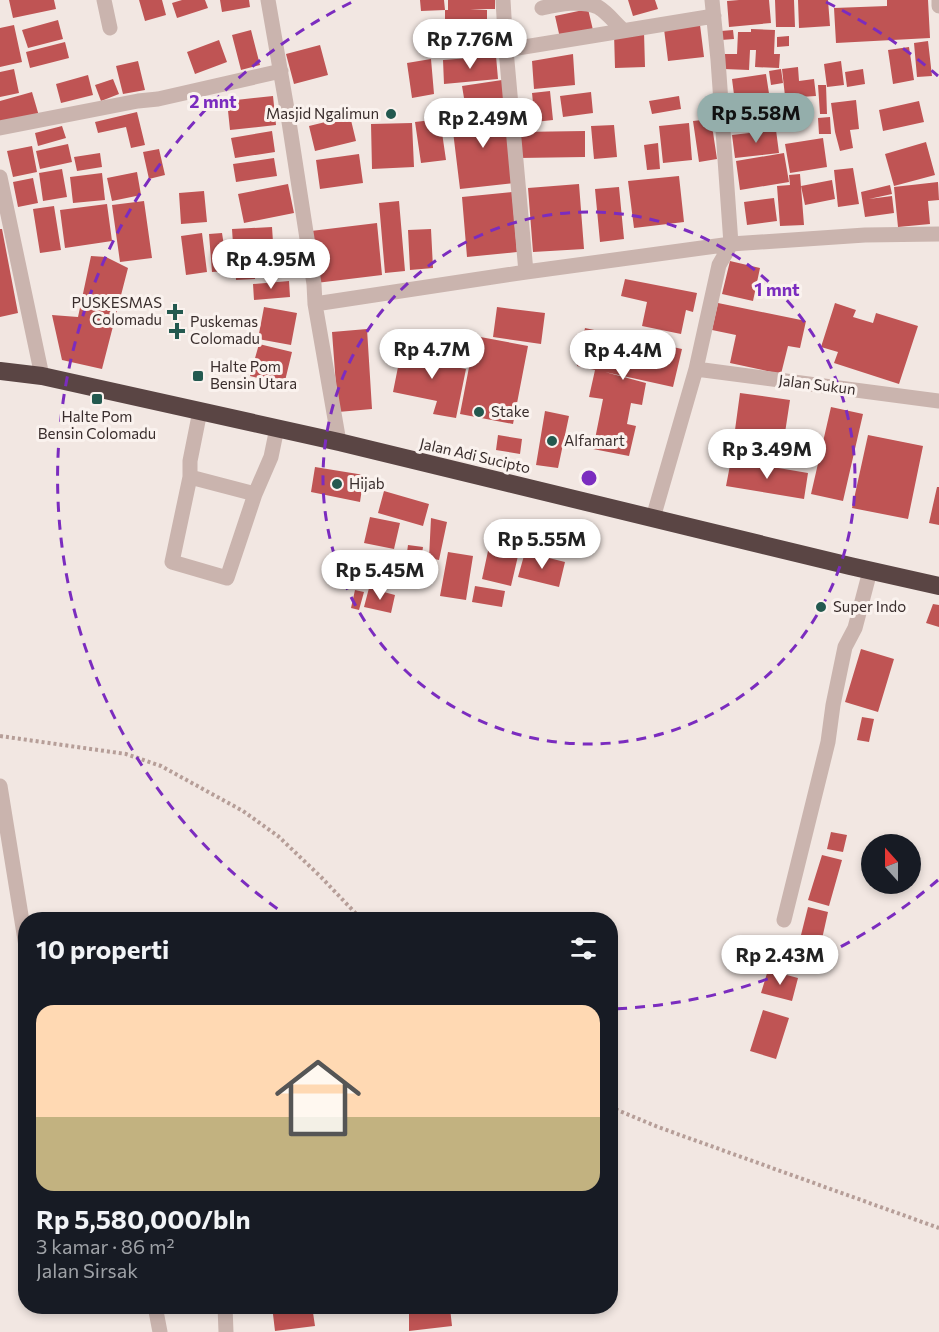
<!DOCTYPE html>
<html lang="id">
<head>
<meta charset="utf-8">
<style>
  body { margin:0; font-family:Commissioner,sans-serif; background:#242831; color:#f1f3f6; height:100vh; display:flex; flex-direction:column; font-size:22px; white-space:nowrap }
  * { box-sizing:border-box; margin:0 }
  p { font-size:20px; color:#9ea1a6 }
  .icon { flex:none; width:33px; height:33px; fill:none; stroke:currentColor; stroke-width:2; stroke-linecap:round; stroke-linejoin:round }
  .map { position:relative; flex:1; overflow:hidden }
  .panel { position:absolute; left:18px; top:912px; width:600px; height:402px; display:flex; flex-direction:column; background:#171b24; border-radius:24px; box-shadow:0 3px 9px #0003 }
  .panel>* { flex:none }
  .needle { width:39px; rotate:339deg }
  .tools { position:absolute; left:861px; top:834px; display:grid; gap:12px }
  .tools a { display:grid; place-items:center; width:60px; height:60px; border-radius:50%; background:#171b24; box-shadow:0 3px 9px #0003; font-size:30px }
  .price { position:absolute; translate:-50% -51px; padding:0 14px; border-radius:21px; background:#fff; color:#222; font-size:20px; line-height:39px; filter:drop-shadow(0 2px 3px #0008) }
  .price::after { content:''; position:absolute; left:50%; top:36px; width:18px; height:14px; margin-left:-9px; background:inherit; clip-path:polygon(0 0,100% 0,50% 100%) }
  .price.current { background:#94aeab; color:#111 }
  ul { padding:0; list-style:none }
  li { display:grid; align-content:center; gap:12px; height:318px; padding:0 18px }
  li+li { border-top:2px solid #363941 }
  li span { display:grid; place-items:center; height:186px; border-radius:18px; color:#555 }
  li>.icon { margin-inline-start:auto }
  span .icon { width:108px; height:108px; fill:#fffc; stroke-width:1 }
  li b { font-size:26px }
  h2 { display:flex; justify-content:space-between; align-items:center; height:72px; padding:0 18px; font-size:26px }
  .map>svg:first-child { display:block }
  .building { fill:#bf5454 }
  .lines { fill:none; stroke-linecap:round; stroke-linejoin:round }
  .path { stroke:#b69e98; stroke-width:4; stroke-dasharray:3 3; stroke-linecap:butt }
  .minor { stroke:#cab4ae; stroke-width:15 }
  .highway { stroke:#5a4544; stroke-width:18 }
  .ring { fill:none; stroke:#7b2cbf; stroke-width:3; stroke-dasharray:10 8 }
  .poi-dot { fill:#23594f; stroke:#faf2ee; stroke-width:2 }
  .labels { text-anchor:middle; stroke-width:6; stroke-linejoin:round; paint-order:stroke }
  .poi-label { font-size:15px; fill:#392d2c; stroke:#faf2ee; text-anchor:start }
  .street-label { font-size:15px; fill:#392d2c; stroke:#faf2ee }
  .centre { fill:#7b2cbf; stroke:#faf2ee; stroke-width:3 }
  .ring-label { font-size:18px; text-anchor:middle; font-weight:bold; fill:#7b2cbf; stroke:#faf2ee; stroke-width:6; stroke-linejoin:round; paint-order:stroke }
</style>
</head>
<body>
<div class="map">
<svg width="939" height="1332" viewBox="0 0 939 1332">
  <rect width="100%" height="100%" fill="#f2e7e2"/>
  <path class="building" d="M9,0H54L56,9L13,18Z
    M139,0H162L166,15L145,21Z
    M182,0H205L208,8L177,18L172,3Z
    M220,0H249L250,7L222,12Z
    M420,0H444L445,10L421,11Z
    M448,0H495V9H470L487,10V35H445V10H448Z
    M628,0H655L658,9L633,16Z
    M739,0H769L771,23L729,27L727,1Z
    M775,0H794L795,27H776Z
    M798,0H828L830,26L799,28Z
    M887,0H928L930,38L836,43L834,8L887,6Z
    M588,9L593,30L560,38L555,16Z
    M58,20L63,39L28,48L22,30Z
    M14,25L22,62L0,67V28Z
    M700,25L704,57L668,61L664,29Z
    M751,29L775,30L774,54H780L779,68L755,67L756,50H750L749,70L724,69L725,54H737L738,32H751Z
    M251,30L260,65L241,70L232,35Z
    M733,30L734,39L721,40V31Z
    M644,32L645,67L615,68L614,33Z
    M789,36V46L777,47V37Z
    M219,40L227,62L195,74L187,52Z
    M928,41L932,76L917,77L914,43Z
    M65,42L69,58L30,68L26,52Z
    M320,45L328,75L294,84L286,54Z
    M909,47L914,80L893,84L888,50Z
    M573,54L575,85L534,89L532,61Z
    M496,56L498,79L444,84L443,60Z
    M431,59L434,94L412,98L407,63Z
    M138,61L145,90L123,94L116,66Z
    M841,61L844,85L827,87L824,64Z
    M798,67L799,81L814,79L816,96L800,97L801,103L786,105L782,69Z
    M14,69L19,93L0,97V72Z
    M781,69L783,83L771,85L769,71Z
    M863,69L865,84L847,87L845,72Z
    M766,74L772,113L737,118L732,79Z
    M88,75L93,95L61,103L56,84Z
    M113,79L119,94L101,101L95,85Z
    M502,80L505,104L466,110L462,86Z
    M818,85H826L827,114H820Z
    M550,91L553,120L535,122L532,93Z
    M32,92L39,116L0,127V101Z
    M591,92L593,113L563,117L560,96Z
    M273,96L276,125L230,130L227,101Z
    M679,96L681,109L652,114L649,101Z
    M856,100L859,129L850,130L853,148L840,151L835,132L831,103Z
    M919,101L924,122L883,131L879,110Z
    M505,108L514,183L460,189L451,115Z
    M137,112L145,145L131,148L126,127L98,133L95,122Z
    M350,116L356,141L315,151L309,126Z
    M830,117L831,134H819L818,118Z
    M440,119L446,160L421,163L415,122Z
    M711,119L717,159L699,162L693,121Z
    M412,123L414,167L372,169L371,124Z
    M689,123L692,160L663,163L659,126Z
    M614,125L617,157L594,159L591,126Z
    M62,126L66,138L38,146L35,133Z
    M776,130L779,153L735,158L732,135Z
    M272,131L275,152L235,158L231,138Z
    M585,131V157L519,158V132Z
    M823,138L827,167L790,173L785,144Z
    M926,142L935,175L894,186L885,154Z
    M658,143L660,169L647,170L644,145Z
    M68,144L72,162L40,169L36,151Z
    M32,146L37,172L13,177L7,151Z
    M159,149L165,175L149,179L143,152Z
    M100,153L102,167L77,171L74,157Z
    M784,153L789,182L740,190L736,161Z
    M359,154L363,183L320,189L316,160Z
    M274,158L277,176L236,182L233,164Z
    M853,168L859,204L838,207L834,170Z
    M62,169L67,197L43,201L39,173Z
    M137,172L141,195L112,201L107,178Z
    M102,173L105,200L73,203L70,177Z
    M800,174L804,225L780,226L777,186L790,185L789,175Z
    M679,176L684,222L634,228L628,181Z
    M33,178L38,203L18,207L13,182Z
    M832,180L835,199L805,205L801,186Z
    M938,182L939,200L928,201L930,224L898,227L894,187Z
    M288,184L294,213L244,223L238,194Z
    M579,184L584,249L533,252L528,188Z
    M890,185L892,194L869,199L892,196L894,213L865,217L861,192Z
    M619,187L624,239L600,242L595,189Z
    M204,191L207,222L181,224L179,193Z
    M512,192L517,252L467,257L462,197Z
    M774,198L777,221L747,225L744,202Z
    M144,201L152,258L120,262L112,205Z
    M399,201L405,271L385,273L379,203Z
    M107,204L112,241L65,248L60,210Z
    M54,206L61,250L40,253L33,209Z
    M377,223L382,275L316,283L311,231Z
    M272,227L273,242L233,244L232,229Z
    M0,229H2L18,313L0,317Z
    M431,229L433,268L410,270L408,230Z
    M202,233L207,272L186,275L181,236Z
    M222,233L228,271L212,272L209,234Z
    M235,249H255V279L236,280Z
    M91,256L106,257L128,268L102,369L62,360L52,315L78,317Z
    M730,261L760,268L753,301L722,294Z
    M625,279L697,293L693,312L686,310L681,334L642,326L647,302L621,296Z
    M289,281L290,297L254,300L253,284Z
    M718,303L806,321L800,348L788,346L781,374L730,363L736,335L712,330Z
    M835,303L856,310L853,317L873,323L876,313L918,326L899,384L834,363L838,352L821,347Z
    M264,307L297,313L291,345L258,339Z
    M497,307L545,313L541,344L493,337Z
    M585,328L682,349L673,387L605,372L646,383L642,405L631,403L627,424L636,426L629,456L593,449L603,399L589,397L595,370L577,366Z
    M367,329L372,409L338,412L332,332Z
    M475,336L528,346L513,424L460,414Z
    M259,344L292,352L284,385L250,376Z
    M431,347L453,351L450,366L466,369L456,418L433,414L437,401L393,392L401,352L429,357Z
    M740,393L790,400L781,459L732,452Z
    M831,407L863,414L843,501L811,494Z
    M545,411L569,416L558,468L536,465Z
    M498,435L522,439L520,454L496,450Z
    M868,435L923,446L908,519L852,508Z
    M731,460L808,473L804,499L726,486Z
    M315,467L364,475L360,502L311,492Z
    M937,487H939V525L929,523Z
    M384,491L429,504L423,526L378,513Z
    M370,517L400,523L394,549L364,543Z
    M431,518L447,522L439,560L429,558Z
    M491,537L521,543L511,586L482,579Z
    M537,537L558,544V555L533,546Z
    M408,545L423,547L419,576L404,574Z
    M361,550L377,552L372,587L356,585Z
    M448,552L473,556L466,600L440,596Z
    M525,552L565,562L559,587L518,577Z
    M475,586L505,591L502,607L472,602Z
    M369,588L395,595L391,613L364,607Z
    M355,590L364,592L359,610L351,608Z
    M933,604L939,605V627L926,623Z
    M861,649L894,659L878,712L845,702Z
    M862,717L874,719L869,742L857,740Z
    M831,832L847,835L843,852L827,849Z
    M822,855L842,860L829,906L808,900Z
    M808,907L828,912L820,948L799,943Z
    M768,970L798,978L792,1001L761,993Z
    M763,1010L789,1018L776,1059L750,1051Z
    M272,1306H312L315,1326L275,1331Z
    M450,1308L452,1326L409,1331V1310Z"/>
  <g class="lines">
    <path class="path" d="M0,736L126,754L161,766L243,811L278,836L321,877L362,920
      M610,1107L658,1127L939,1228"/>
    <path class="minor" d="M104,0L110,28
      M268,0L287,109L314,284L315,304L339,442
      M503,0L506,50L526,272
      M712,0L718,60L731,244
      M939,0V6
      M542,8C560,4 581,0 598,7C608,13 615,23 623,30
      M506,50L714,16
      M0,128L138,101L158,99L281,71
      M0,177L42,376
      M315,304L526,272L731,244L865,235L939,234
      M696,369L939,401
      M200,411L190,461V477L172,562L227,578L255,494L271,457L277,428
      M190,477L255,494
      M653,518L696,369L719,265L731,244
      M0,786L26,946
      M784,920L828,742L833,705L845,647L855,628L870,571
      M155,1306L160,1332
      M225,1306L226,1332"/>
    <path class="highway" d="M0,371L42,376L339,442L850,566L939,586"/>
  </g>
  <g class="ring">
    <circle cx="589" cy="478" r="266"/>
    <path d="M938 880A532 532 0 0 1 612 1009M292 919A532 532 0 0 1 352 2M826 2A532 532 0 0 1 938 76"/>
  </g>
  <g class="poi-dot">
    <circle cx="391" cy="114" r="6"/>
    <path d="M172 303h6v6h6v6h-6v6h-6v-6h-6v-6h6z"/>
    <path d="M174 322h6v6h6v6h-6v6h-6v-6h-6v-6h6z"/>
    <rect x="192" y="370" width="12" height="12" rx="3"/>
    <rect x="91" y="393" width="12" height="12" rx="3"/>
    <circle cx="479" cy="412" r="6"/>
    <circle cx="552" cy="441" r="6"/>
    <circle cx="337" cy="484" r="6"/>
    <circle cx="821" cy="607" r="6"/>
  </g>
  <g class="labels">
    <g class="poi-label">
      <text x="379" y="119" text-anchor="end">Masjid Ngalimun</text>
      <text x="162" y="308" text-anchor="end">PUSKESMAS<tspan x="162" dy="17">Colomadu</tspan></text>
      <text x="190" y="327">Puskemas<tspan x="190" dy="17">Colomadu</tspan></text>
      <text x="210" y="372">Halte Pom<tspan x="210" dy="17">Bensin Utara</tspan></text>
      <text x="491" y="417">Stake</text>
      <text x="97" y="422" text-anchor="middle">Halte Pom<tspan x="97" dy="17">Bensin Colomadu</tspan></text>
      <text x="564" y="446">Alfamart</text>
      <text x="349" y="489">Hijab</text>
      <text x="833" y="612">Super Indo</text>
    </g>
    <g class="street-label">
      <text transform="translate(817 385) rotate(7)" y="5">Jalan Sukun</text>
      <text transform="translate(475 456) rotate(13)" y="5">Jalan Adi Sucipto</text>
    </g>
  </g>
  <circle cx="589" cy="478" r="9" class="centre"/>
  <g class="ring-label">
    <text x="213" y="108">2 mnt</text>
    <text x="777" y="296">1 mnt</text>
  </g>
</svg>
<div class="tools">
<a><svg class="needle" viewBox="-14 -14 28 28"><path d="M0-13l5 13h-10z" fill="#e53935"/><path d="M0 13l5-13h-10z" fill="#9ea1a6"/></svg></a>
</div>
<b class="price" style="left:470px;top:70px">Rp 7.76M</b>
<b class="price current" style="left:756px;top:144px">Rp 5.58M</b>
<b class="price" style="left:483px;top:149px">Rp 2.49M</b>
<b class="price" style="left:271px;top:290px">Rp 4.95M</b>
<b class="price" style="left:432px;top:380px">Rp 4.7M</b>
<b class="price" style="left:623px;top:381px">Rp 4.4M</b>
<b class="price" style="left:767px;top:480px">Rp 3.49M</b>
<b class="price" style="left:542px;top:570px">Rp 5.55M</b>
<b class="price" style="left:380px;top:601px">Rp 5.45M</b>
<b class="price" style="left:780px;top:986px">Rp 2.43M</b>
<section class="panel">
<h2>10 properti<svg class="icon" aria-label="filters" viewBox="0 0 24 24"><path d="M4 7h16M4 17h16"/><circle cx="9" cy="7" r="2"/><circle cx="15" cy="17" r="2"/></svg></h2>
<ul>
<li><span style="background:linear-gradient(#ffd9b3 60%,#c2b280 0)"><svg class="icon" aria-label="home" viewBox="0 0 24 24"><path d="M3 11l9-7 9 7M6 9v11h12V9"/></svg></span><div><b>Rp 5,580,000/bln</b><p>3 kamar · 86 m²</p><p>Jalan Sirsak</p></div></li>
</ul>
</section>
</div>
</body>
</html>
